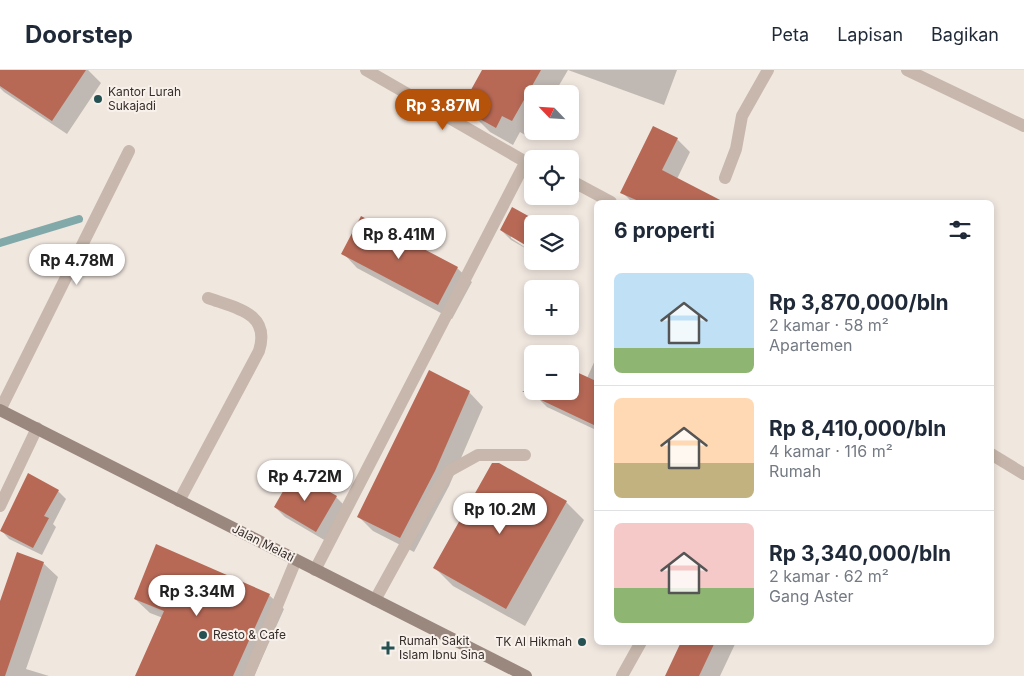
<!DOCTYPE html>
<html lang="id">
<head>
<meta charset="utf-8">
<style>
  body { margin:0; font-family:Inter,sans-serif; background:#f2f2f3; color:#1f2937; height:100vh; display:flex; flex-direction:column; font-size:19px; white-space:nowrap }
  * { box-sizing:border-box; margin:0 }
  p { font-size:16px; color:#747a83 }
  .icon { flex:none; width:28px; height:28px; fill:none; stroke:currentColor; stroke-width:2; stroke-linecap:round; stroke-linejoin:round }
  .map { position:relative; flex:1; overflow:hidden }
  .panel { position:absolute; left:594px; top:130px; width:400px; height:445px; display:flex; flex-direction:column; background:#fff; border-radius:8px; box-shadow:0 2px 8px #0003 }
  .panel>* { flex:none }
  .needle { width:32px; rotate:295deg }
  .buttons { position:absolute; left:524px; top:15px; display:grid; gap:10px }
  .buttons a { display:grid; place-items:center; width:55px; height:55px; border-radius:8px; background:#fff; box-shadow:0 2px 8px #0003; font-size:25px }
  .price { position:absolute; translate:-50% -42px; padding:0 11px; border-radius:18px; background:#fff; color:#222; font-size:16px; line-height:32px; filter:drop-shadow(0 1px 2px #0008) }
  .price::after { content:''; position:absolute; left:50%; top:30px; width:15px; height:11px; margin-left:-8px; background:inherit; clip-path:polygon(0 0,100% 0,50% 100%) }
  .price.active { background:#b45309; color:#fff }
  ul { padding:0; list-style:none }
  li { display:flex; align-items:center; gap:15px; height:125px; padding:0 20px }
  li+li { border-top:1px solid #e0e1e3 }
  li span { display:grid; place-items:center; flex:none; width:140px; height:100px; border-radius:8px; color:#555 }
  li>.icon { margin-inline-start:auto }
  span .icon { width:60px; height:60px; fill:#fffc; stroke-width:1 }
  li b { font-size:21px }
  h2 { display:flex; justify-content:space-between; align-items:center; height:60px; padding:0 20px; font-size:21px }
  header { display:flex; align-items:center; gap:30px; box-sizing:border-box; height:70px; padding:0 25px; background:#fff; border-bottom:1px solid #e0e1e3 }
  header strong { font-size:24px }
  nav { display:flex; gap:28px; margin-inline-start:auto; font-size:18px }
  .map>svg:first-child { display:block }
  .shadow { fill:#0003 }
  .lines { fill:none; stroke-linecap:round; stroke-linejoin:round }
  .stream { stroke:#82a9a9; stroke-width:8 }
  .building { fill:#b76956 }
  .lane { stroke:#c7b7ac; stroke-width:12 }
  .street { stroke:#c7b7ac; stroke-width:12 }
  .secondary { stroke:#9a877e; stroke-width:12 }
  .poi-dot { fill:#255152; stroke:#f8f1eb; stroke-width:2 }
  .labels { text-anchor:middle; stroke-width:4; stroke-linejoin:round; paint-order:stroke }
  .poi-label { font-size:12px; fill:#362d2a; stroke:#f8f1eb; text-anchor:start }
  .street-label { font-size:12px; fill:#362d2a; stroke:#f8f1eb }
</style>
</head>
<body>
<header>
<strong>Doorstep</strong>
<nav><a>Peta</a><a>Lapisan</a><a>Bagikan</a></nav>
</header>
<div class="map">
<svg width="1024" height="606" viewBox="0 0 1024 606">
  <rect width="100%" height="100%" fill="#f0e7df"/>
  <path class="shadow" d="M0,0H88L101,13L67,64L4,22L0,18Z
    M484,0H568L554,24H532L534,61L530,68L520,62L513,75L490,62L472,44L477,35L469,27Z
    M568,0H677L664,35Z
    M654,58L677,69L690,82L677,109L721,132H632L622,122Z
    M513,138L539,154H532V178L511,165V168L532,182L511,170L501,160Z
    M361,148L457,198L472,212L452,249L357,198L343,183Z
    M596,288V360L547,337L537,327L570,321V300L587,308Z
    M469,322L483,337L449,416L414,482L373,461L359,447Z
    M29,405L58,421L66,429L53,454L56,457L42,485L9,469L1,460Z
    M336,427L346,437L326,471L285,447L275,437Z
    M566,432L584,450L525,556L453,516L435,498Z
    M43,493L58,507L26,599L49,606H0V535Z
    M269,525L284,539L254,606H137L163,548L150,543L135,529Z
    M682,572H736L720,606H666Z"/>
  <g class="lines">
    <path class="stream" d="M0,173L79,149"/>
  </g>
  <path class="building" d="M0,0H86L52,51L0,16Z
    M482,0H541L512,51L502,46L496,58L471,44L477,32L467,27Z
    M653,56L678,68L662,100L724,132H641L620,123Z
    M512,137L532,148V179L500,160Z
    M361,146L458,197L438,235L341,184Z
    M570,299L596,311V356L522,321H570Z
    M429,300L470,321L435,401L400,468L357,447Z
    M492,393H499L567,431L506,539L433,498Z
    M294,402L337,426L316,462L274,437Z
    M28,403L59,420L44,446L49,448L33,478L0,461Z
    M156,474L270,524L233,606H135L164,541L134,529Z
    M17,482L44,492L5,606H0V531Z
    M681,572H715L699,606H665Z"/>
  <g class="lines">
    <path class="lane" d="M375,530L429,432L449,401L478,385H525"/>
    <path class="street" d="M366,0L531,95
      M907,0L1024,56
      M725,108L736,79L742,46L768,0
      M570,110L611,132
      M0,340L129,81
      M991,384L1024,404
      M179,431L259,281C271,243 236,238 208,228
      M0,436L37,358
      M315,500L525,93
      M248,606L296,490
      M622,606L641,572"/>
    <path class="secondary" d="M0,340L526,606"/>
  </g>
  <g class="poi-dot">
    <circle cx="98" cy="29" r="5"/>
    <circle cx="203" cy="565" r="5"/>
    <circle cx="582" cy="572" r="5"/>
    <path d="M385.5 570.5h5v5h5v5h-5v5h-5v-5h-5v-5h5z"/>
  </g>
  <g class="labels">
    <g class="poi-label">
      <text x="108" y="26">Kantor Lurah<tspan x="108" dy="14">Sukajadi</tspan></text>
      <text x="213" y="569">Resto &amp; Cafe</text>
      <text x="399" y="575">Rumah Sakit<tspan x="399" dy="14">Islam Ibnu Sina</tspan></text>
      <text x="572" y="576" text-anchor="end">TK Al Hikmah</text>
    </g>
    <g class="street-label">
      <text transform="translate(263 473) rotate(27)" y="4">Jalan Melati</text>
    </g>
  </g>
</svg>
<div class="buttons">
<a><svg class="needle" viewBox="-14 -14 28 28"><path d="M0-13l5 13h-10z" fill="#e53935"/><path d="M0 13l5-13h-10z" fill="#747a83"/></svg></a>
<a><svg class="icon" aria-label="locate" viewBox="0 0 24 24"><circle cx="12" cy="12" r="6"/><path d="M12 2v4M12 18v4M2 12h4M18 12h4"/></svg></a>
<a><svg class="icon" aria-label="layers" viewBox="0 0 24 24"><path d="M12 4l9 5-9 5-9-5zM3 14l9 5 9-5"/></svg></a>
<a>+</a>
<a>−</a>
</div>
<b class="price active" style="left:443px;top:61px">Rp 3.87M</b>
<b class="price" style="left:399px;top:190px">Rp 8.41M</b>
<b class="price" style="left:77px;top:216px">Rp 4.78M</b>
<b class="price" style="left:305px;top:432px">Rp 4.72M</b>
<b class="price" style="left:500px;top:465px">Rp 10.2M</b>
<b class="price" style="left:197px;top:547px">Rp 3.34M</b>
<section class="panel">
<h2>6 properti<svg class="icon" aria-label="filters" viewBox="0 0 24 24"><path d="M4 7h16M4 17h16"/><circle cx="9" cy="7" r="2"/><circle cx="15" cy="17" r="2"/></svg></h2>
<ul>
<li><span style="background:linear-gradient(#bfe0f5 75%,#8fb573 0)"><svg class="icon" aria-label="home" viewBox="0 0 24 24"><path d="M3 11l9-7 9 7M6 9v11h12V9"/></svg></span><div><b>Rp 3,870,000/bln</b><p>2 kamar · 58 m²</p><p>Apartemen</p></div></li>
<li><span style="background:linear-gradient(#ffd9b3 65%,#c2b280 0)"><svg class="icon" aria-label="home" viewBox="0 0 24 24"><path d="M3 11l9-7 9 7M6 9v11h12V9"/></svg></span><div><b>Rp 8,410,000/bln</b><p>4 kamar · 116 m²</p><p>Rumah</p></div></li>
<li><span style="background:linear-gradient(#f6c9c9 65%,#8fb573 0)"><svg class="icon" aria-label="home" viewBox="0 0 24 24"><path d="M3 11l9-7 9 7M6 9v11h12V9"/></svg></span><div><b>Rp 3,340,000/bln</b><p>2 kamar · 62 m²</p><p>Gang Aster</p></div></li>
</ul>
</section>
</div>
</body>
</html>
